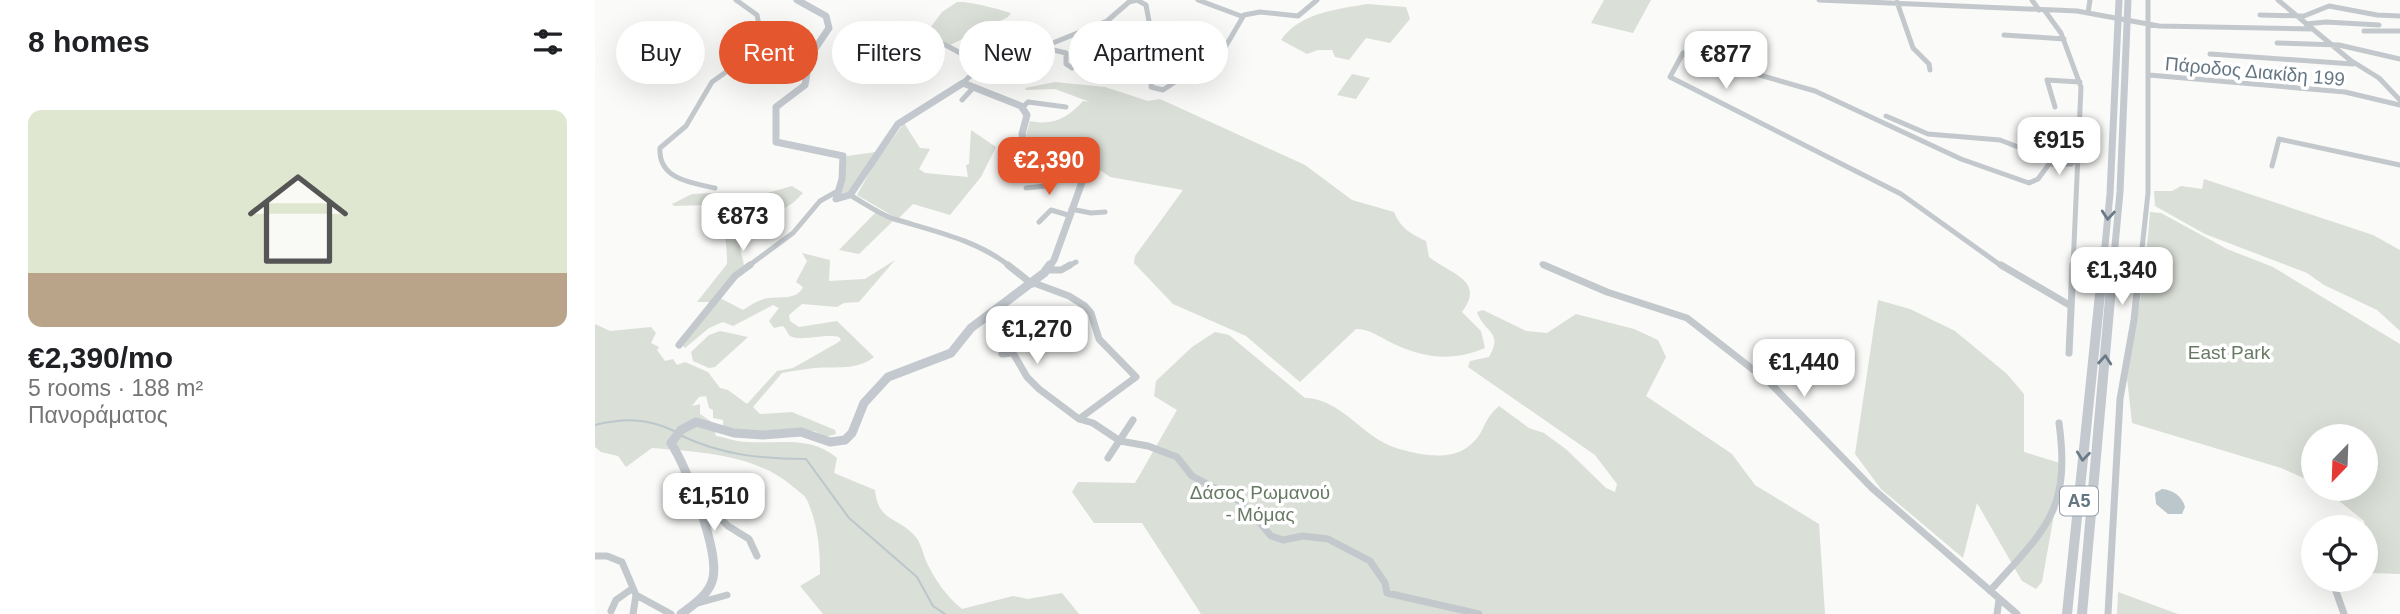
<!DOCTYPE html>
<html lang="en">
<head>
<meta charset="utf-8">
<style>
  body { margin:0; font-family:Arial,sans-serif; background:#f2f2f2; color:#202124; height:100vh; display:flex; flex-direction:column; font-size:26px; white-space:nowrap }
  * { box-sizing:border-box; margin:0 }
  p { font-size:23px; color:#757577 }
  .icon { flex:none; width:38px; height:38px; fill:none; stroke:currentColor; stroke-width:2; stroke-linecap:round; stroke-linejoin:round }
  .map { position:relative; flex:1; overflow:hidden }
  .drawer { display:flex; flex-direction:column; background:#fff; width:595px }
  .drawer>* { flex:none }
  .hud { position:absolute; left:21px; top:21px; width:665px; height:63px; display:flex; gap:14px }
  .needle { width:46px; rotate:203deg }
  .buttons { position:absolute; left:1706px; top:424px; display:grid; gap:14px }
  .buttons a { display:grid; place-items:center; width:77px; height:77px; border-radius:50%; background:#fff; box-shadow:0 7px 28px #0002; font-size:35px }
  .price { position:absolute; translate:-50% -60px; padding:0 16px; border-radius:14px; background:#fff; color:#222; font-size:23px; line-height:46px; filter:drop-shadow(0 2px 4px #0008) }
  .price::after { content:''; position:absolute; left:50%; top:42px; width:21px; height:16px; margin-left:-10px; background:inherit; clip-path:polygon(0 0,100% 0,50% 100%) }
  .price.current { background:#e4572e; color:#fff }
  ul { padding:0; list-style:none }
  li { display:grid; align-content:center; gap:14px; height:371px; padding:0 28px }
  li+li { border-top:2px solid #e0e0e0 }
  li span { display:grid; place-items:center; height:217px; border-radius:14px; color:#555 }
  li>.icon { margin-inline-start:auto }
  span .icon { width:126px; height:126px; fill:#fffc; stroke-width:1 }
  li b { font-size:30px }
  h2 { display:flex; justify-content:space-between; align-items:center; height:84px; padding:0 28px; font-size:30px }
  .pill { padding:0 24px; border-radius:32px; background:#fff; box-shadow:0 7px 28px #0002; font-size:24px; line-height:63px }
  .pill.current { background:#e4572e; color:#fff }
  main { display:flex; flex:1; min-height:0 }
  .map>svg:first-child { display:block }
  .green { fill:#dadfd7 }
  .water { fill:#bbc7cb }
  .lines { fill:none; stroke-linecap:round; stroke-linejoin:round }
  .stream { stroke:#bbc7cb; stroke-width:2 }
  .minor-far1 { stroke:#c3c8cc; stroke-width:5 }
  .minor { stroke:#c3c8cc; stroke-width:7 }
  .major-far1 { stroke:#c3c9ce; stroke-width:7 }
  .major { stroke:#c3c9ce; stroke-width:9 }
  .highway-far1 { stroke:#c3c9ce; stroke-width:7 }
  .highway { stroke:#c3c9ce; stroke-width:10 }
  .oneway { stroke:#6a7a87 }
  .labels { text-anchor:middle; stroke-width:7; stroke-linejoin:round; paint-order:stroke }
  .shield { fill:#fff; stroke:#939fa8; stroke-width:2 }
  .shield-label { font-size:18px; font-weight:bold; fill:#657683 }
  .street-label { font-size:19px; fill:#657683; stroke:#fff }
  .park-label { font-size:19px; fill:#687a64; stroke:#fff }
</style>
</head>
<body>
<main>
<section class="drawer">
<h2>8 homes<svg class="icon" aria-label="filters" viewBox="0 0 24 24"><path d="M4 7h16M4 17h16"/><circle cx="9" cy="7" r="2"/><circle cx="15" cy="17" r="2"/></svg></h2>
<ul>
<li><span style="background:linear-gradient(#dfe7d0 75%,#b9a48a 0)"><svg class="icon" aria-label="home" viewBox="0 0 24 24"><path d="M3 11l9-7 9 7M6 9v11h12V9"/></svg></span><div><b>€2,390/mo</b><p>5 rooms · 188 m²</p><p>Πανοράματος</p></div></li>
</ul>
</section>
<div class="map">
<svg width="1805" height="614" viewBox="0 0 1805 614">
  <rect width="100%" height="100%" fill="#fafaf8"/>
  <path class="green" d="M1009,0H1056L1038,33L996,23Z
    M362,2C375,1 403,9 416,13L413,17L355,45L332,32L347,12Z
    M772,4L811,7L815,19L795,43L771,38L754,60L740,57L737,50H723L712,54L686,40C704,13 743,9 772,4Z
    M757,74L775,78L761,99L742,95Z
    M460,82L510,87L553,101L565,99L710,165L757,200L799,212C805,228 816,234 831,241L834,257C855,274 891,280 867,312L886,331L890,348C858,362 827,358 797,343C785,337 774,329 761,329L705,382L651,336L578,304L539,263L540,256L588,190L515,177L489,159L484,162L434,140L431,135L435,121C458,126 473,118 488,101L495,102L460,89L431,90L430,88Z
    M309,123L325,148L335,149L324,169L330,173L373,177L371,165L374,164L376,130L401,147L386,177L355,215L318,204L303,219L262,195L278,166Z
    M281,152L254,195L243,197L252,156Z
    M1609,179L1778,235L1805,250V331L1782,310L1729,285L1712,273L1610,234L1560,206L1559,191H1577L1586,186L1607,189Z
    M197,186L208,193L199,202L143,239L149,265L116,302H102L132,264C132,244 130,217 112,205L79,206L77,204L97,194L119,193L144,201Z
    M281,212L298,221L264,254L244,250Z
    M1555,212L1566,213L1632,249L1678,267L1805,344V574L1777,573L1769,521L1728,488H1771V436H1718V482L1686,468L1537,423L1532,378L1550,271Z
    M207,253L235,260L234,281L270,279L300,260L264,302L249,303L242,307L207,304L194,315L195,321L204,327L242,321L279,357C261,371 242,366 220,368C209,369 198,371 187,373L158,407L165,414L197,412L240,430L241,434L231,437L219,431H202L161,434L128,426V420L118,418V410L114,408L111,396L104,397L97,406L105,404V414L118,423L121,436C128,437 136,440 143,441C177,446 214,433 242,458L239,473L280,490C283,522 302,516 320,536C326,543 328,553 331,561C340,580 351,596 367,609L418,596L433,599L467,593L484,614H228L205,586L225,574C225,548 223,525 212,500C209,494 201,490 196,485C158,454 104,452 57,448L31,467L23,456L6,452L0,447V324L15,331L56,327L61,333L56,343L64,347L62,350L70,361L78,359L82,365L90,362L113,372L125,388L133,390L152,404L182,371L198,368L242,343L246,340L244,337C231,333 202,343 194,335C192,332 191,329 188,326L179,328L174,321L184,308L178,305L138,326L128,322L114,328L90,348L87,345L125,298L148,310C154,306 162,301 169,299C183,295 201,302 208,287L201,282L212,261Z
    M1283,300L1315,309L1360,331L1412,374L1429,394V452L1468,464L1447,582L1441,589L1427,581L1382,503L1368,558L1286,489L1260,454Z
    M888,310L931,331L952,333L981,314L1039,329L1063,340L1071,357L1051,396L1137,454L1160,485L1224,524L1230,614H606L547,523H499L477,492L483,482L540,483L582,410L559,396L561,381L597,347L620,332L634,335L710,398C739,398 761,426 784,440C797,448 811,451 825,454C838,456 856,457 868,450C892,436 884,423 904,406L934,428L949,433L972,450L1011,488L1020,492L1022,484L1000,455L873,367L875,361L894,357C909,331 889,333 882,312Z
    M125,331L153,337L120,367L114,368L98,361L96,352L114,335Z
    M1523,592L1583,614H1522Z"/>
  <path class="water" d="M1567,489C1578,490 1587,496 1590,507L1587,514H1573L1561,504L1560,493Z"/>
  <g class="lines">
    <path class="stream" d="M0,425C29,418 52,418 79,431
      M87,436C127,455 167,459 211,459L254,518L322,577L338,606L350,614"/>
    <path class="minor-far1" d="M603,0L646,16
      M1224,0L1482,11L1564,26L1717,29
      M1437,0L1444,10
      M1683,0L1755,60L1784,78L1805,100
      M1302,2L1318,48L1334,64L1335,70
      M1450,11L1466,33L1486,87L1478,267
      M1493,13L1495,0
      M1665,15L1709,16L1734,6L1782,15L1805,16
      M1711,24L1731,22L1784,25
      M1769,31H1805
      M330,34L395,69
      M425,34L422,43L442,49
      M1409,35L1469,39
      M1682,43L1744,45L1805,59
      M450,48L471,53V64L477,68
      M1615,54L1758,64
      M1554,75L1750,92L1805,105
      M368,83L374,77L512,21L534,2L542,0L551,5L558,43L556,87L568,90L629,49L649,15L665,12L703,16L722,0
      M367,100L379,87
      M428,107L433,102L471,107
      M1460,107L1452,80L1485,82
      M1291,116L1333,134L1405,140L1462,162
      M1677,166L1684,139L1805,165
      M120,188C96,183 63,179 65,148L91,126L117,82L138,67L166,35L162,15L141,0
      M431,188L451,186L472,161
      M255,195C269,203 284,214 299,219C339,231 382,240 416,267
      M476,209L496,213L510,212
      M444,222L456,210L473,215
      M947,264L953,267
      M152,267L198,233L225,201L241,192
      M472,267L481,262
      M1408,267L1306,194L1075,77L1088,53L1220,91L1366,159L1434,183L1443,179L1454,164H1476L1484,157
      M1545,267L1553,193V0"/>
    <path class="minor" d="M413,265L437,284
      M949,265L1012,292L1092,318L1174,382L1277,488L1422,614
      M1406,265L1476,306
      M452,270H466L475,265
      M439,283L474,296L490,306L496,313L504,339L541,377L484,419L498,423L525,441L553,446L582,457L597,476L648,503L676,536L688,540L708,536L733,539L775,561L790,583L792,593L884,614
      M425,322L429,326L407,354L418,353L432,377L444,389L484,419
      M84,345L140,276L155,265
      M1474,353L1478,265
      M513,458L538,420
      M101,494L133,526L154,539L162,556
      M0,556H12L27,562L41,595L38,614
      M1737,580L1749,614
      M1395,591C1450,529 1476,512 1464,423
      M41,595L76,614
      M103,603L132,595
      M16,611L21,600L38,588
      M1402,614L1404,600
      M1513,614L1525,399L1539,320L1545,265"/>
    <path class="major-far1" d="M202,0L231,16L234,28L215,56L210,85L181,107V142L248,156L247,179L241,199L255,195L303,124L368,83L426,106L432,115L427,134L429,142L484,166L490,174L459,260L454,267"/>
    <path class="major" d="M86,614C98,605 115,594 118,578C124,549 92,469 76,443L86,430L101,422L139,433L168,435L206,432L235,442L250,440L257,433L269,403L293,377L356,353L376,328L449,273L455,265"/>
    <path class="highway-far1" d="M1508,267L1515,194L1524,0
      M1518,267L1525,192L1533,0"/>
    <path class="highway" d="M1472,614L1508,265
      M1487,614L1518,265"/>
  </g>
  <defs><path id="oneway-chevron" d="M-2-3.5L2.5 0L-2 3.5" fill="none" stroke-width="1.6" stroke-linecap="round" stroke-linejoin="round" transform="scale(1.75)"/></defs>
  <g class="oneway">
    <use href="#oneway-chevron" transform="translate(1513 215) rotate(95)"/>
    <use href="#oneway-chevron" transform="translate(1510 360) rotate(-85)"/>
    <use href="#oneway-chevron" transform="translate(1488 456) rotate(96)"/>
  </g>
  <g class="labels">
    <rect class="shield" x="1465" y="486.5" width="38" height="29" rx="5"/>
    <g class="shield-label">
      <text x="1484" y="507">Α5</text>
    </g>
    <g class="street-label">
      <text transform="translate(1660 71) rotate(5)" y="7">Πάροδος Διακίδη 199</text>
    </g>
    <g class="park-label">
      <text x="1634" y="359">East Park</text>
      <text x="665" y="499">Δάσος Ρωμανού<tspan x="665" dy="22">- Μόμας</tspan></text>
    </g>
  </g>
</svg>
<div class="buttons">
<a><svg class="needle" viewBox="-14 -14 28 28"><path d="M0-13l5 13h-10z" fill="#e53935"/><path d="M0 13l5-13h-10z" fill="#757577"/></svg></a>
<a><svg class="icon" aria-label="locate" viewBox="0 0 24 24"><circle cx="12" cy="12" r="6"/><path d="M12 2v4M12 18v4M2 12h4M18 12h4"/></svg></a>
</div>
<b class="price" style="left:1131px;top:91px">€877</b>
<b class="price" style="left:1464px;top:177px">€915</b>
<b class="price current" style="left:454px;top:197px">€2,390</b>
<b class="price" style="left:148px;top:253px">€873</b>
<b class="price" style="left:1527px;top:307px">€1,340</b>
<b class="price" style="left:442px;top:366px">€1,270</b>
<b class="price" style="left:1209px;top:399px">€1,440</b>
<b class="price" style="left:119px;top:533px">€1,510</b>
<div class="hud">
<a class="pill">Buy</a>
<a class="pill current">Rent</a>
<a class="pill">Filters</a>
<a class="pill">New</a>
<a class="pill">Apartment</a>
</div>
</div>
</main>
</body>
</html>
